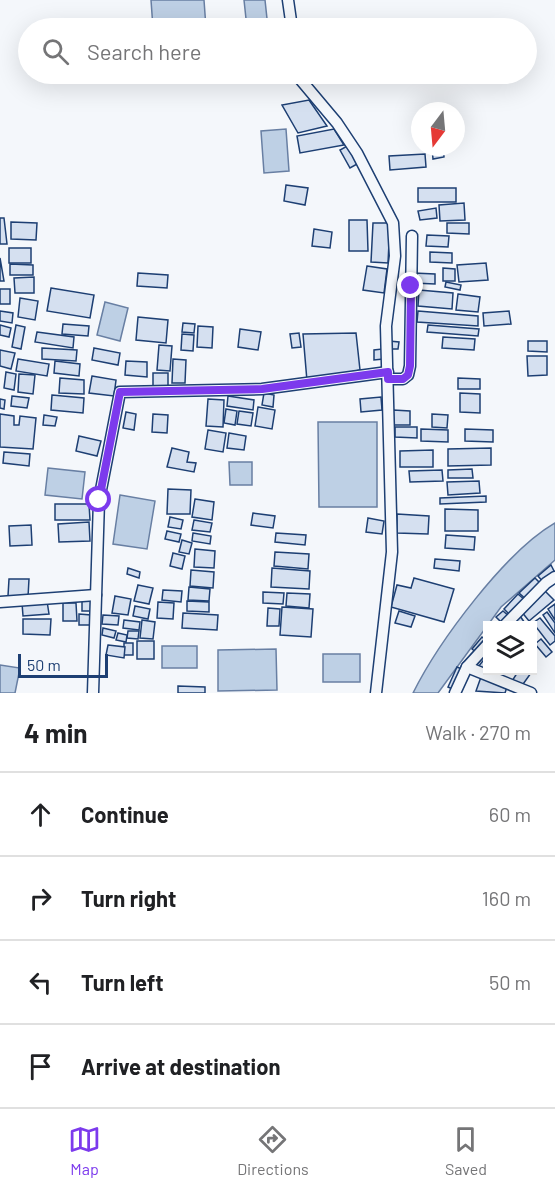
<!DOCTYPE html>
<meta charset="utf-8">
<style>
body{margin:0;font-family:Barlow,sans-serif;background:#f6f6f6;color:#202124}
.controls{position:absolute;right:18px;bottom:18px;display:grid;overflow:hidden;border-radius:0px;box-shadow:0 6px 24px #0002}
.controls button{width:54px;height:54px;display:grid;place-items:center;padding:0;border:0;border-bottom:2px solid #e0e0e0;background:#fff;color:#202124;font:30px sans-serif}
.compass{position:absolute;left:411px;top:102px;width:54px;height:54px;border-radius:50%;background:#fff;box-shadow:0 6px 24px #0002;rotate:196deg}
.scale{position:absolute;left:18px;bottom:15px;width:90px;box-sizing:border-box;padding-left:6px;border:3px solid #1d3f73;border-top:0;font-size:16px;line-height:21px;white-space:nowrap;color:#1d3f73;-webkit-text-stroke:4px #f4f7fb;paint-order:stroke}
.stop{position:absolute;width:18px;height:18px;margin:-14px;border:4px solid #7c3aed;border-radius:50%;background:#fff}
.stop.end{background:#7c3aed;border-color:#fff;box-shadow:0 2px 6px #0008}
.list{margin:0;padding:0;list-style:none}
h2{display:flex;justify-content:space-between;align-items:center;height:78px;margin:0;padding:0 24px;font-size:26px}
h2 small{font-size:20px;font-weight:400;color:#757577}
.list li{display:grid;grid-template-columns:39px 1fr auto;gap:18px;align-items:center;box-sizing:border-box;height:84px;padding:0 24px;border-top:2px solid #e0e0e0}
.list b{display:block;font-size:22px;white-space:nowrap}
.list em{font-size:20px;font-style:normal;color:#757577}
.icon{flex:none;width:33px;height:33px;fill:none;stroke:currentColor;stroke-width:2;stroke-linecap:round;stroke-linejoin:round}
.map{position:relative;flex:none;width:555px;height:693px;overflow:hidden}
.search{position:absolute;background:#fff;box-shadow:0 6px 24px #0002;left:18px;right:18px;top:18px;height:66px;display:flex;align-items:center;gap:15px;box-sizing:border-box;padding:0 21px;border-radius:33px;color:#757577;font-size:22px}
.sheet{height:414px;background:#fff}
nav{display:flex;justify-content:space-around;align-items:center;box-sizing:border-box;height:84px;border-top:2px solid #e0e0e0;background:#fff;font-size:16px;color:#757577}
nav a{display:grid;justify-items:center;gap:3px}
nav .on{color:#7c3aed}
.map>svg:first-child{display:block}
</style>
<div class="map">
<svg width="555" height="693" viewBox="0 0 555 693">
<rect width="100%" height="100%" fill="#f4f7fb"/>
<!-- water -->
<g fill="#bed0e5" stroke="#687fa3" stroke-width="1.5">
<path d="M151,0H204L206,28H153Z"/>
<path d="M244,0H265L268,28H247Z"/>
<path d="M286,129L289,171L264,173L261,131Z"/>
<path d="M105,302L128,308L120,341L97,335Z"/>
<path d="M318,422H377V507H319Z"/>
<path d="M229,462H252V485H230Z"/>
<path d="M48,468L85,472L82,499L45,495Z"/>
<path d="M120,495L155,501L147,549L113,544Z"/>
<path d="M555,523V560L501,607L438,693H413C439,641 505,552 555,523Z"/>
<rect x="162" y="646" width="35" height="22"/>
<path d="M276,649L277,690L218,691V650Z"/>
<rect x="323" y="654" width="37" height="28"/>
<path d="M0,665L20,668L15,693H0Z"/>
</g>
<!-- building -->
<g fill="#d5e0f0" stroke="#1d3f73" stroke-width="1.5">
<path d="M309,100L327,126L298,133L282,105Z"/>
<path d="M334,129L344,145L300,153L297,136Z"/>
<path d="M349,145L359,163L350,168L340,150Z"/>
<path d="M432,147H443L444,157L433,159Z"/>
<path d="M425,154L426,167L390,170L389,156Z"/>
<path d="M286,185L308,188L305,205L284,201Z"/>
<rect x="418" y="188" width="38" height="14"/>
<path d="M464,203L465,220L440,221L439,205Z"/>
<path d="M436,208L437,218L420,220L418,211Z"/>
<path d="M0,218H4L7,244H0Z"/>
<path d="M349,220H367L368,251H349Z"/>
<path d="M11,222L37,223L36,240L11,239Z"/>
<path d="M373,223H390L388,263L371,262Z"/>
<path d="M447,223H469V234L447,233Z"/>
<path d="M314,229L332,232L330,248L312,246Z"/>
<path d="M427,235L449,236L448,247L426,246Z"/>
<rect x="9" y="248" width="22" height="15"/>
<path d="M430,252L452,253V263L430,262Z"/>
<path d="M0,258L4,281H0Z"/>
<path d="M486,263L488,280L459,282L457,265Z"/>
<path d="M10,264L33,265V275H10Z"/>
<path d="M367,266L387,269L384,293L363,290Z"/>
<path d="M443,268L455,269V281H443Z"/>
<path d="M138,273L168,275L167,288L137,286Z"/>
<path d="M413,273L435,274V284L413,283Z"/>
<path d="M34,277V293H15L14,278Z"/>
<path d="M446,282L461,285L460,290L445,287Z"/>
<path d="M51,288L94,295L90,318L47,311Z"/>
<rect x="0" y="289" width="10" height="15"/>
<path d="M419,290L453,293L452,309L418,306Z"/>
<path d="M458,294L480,297L478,312L456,310Z"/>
<path d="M20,298L38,301L35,320L18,317Z"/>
<path d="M0,311L13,313L12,323L0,321Z"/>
<path d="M418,311L478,316V326L417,322Z"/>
<path d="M509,311L511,324L484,326L483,313Z"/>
<path d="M138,317L168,320L166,343L136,340Z"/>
<path d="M183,323L195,324L194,333L182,332Z"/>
<path d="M63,324L89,326L88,336L62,334Z"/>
<path d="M0,325L11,328L9,337L0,335Z"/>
<path d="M16,325L25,327L21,349L12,347Z"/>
<path d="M428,325L479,329L478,336L427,332Z"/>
<path d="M198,326L213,327L212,348L197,347Z"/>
<path d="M240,329L261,332L258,350L238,347Z"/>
<path d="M37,332L74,337L73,348L35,342Z"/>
<path d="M299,333L301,347L292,348L290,334Z"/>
<path d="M356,333L360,370L307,381L303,334Z"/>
<path d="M182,334L194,335L193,351L181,350Z"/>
<path d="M443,337L475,339L474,350L442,348Z"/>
<path d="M389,341L399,342L398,349H389Z"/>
<path d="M528,341H547V352L528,351Z"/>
<path d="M159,345L172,346L170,371L157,370Z"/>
<path d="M42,348L77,350L76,361L42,359Z"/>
<path d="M94,348L120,353L118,365L92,360Z"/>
<path d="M382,349L383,359L374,360V350Z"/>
<path d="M0,350L15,353L11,369L0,366Z"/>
<path d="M527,356H547V375L528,376Z"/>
<path d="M18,359L49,364L47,376L16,371Z"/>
<path d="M173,359L186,360L185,383H172Z"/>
<path d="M55,361L80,364L79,376L54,373Z"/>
<path d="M126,361L147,362V377L125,375Z"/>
<path d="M6,372L16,374L14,390L4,388Z"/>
<path d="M153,373H168V387L153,386Z"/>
<path d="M19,374L35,375L33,394L18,392Z"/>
<path d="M92,376L116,380L114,396L89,393Z"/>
<path d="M60,378L84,380V394L59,393Z"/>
<path d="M458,378L480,379V389H458Z"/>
<path d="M264,393L274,395L273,407L262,405Z"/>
<path d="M460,393L480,394V413L460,412Z"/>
<path d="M52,395L84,398L83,413L51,410Z"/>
<path d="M12,396L29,398L27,408L11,406Z"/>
<path d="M228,396L254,400L253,410L227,406Z"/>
<path d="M381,397L382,410L361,412L360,399Z"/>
<path d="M0,399L5,400L4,409L0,408Z"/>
<path d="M208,399L224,400L223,427L206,426Z"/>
<path d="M258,407L275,410L272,429L255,426Z"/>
<path d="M226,409L237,411L235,425L224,423Z"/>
<path d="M393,410L410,411V425H393Z"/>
<path d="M239,411L253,413L251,426L237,424Z"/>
<path d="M126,412L136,414L134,430L123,428Z"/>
<path d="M0,414L14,416V425H19L20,416L36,418L33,449L0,447Z"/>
<path d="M153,414L168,415L167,433L152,432Z"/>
<path d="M432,414L448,415L447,428L432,427Z"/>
<path d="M44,415L57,417L55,426L43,425Z"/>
<path d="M395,427H417V438L395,437Z"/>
<path d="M421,429L448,430V442L421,441Z"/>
<path d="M465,429L493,430V442L465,441Z"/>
<path d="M208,430L226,433L223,452L205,449Z"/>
<path d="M229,433L246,436L244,450L227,448Z"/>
<path d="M79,436L101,441L97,456L76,451Z"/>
<path d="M172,448L189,452L187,462L196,463L194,472L167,467Z"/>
<path d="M491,448V465L448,466V449Z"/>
<path d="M433,450V467H400V451Z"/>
<path d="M4,452L30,454L29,466L3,463Z"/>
<path d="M472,469L473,478H448V470Z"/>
<path d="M442,470L443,481L410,482L409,471Z"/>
<path d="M479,481L480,493L448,495L447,482Z"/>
<path d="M168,489L191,490L190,514H167Z"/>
<path d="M486,496V502L440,504V498Z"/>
<path d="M195,499L214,502L212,520L192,517Z"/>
<path d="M55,504H89L90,520H55Z"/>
<path d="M445,509L478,510V531H445Z"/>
<path d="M253,513L275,516L273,528L251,525Z"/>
<path d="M397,514L429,516L428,534L397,533Z"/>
<path d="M170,517L183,520L181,529L168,527Z"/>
<path d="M368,518L384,521L382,534L366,532Z"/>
<path d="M194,520L212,523L210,532L192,530Z"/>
<path d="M89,522L90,541L59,542L58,524Z"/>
<path d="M31,525L32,545L10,546L9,526Z"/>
<path d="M167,531L181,534L179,542L165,539Z"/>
<path d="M193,533L211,536L210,544L192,541Z"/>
<path d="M276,533L306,535L305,545L275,542Z"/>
<path d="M446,535L475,537L474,550L445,548Z"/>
<path d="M182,540L192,543L189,554L179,552Z"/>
<path d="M195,549L215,551L214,568L194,567Z"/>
<path d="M275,552L309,554L308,569L274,566Z"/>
<path d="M173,553L185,556L182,569L170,566Z"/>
<path d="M435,559L460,561L459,571L434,568Z"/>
<path d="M551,565L555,573L544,583L538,576Z"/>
<path d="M128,568L140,572L139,578L127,574Z"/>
<path d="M272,568L310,571L309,589L271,587Z"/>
<path d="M191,570L214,572L213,588L190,586Z"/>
<path d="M414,578L454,589L444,622L391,607L397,585L411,588Z"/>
<path d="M535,578L542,585L527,600L519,593Z"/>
<path d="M9,579H29L28,597L8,596Z"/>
<path d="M138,585L153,588L149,604L134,601Z"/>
<path d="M189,587L210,589L209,601L188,600Z"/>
<path d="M163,590L182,591L181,602L162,600Z"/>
<path d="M545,591L554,600L529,621L521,611Z"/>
<path d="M263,592L284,593L283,604L263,603Z"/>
<path d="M287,593L310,594L309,608L286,606Z"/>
<path d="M518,594L526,601L511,616L504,609Z"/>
<path d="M115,596L131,599L128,615L112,613Z"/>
<path d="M82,597H93L92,611H82Z"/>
<path d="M47,601L49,614L23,616L22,603Z"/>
<path d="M187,601L209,602V612L187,611Z"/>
<path d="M158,602L174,603L173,619L157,618Z"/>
<path d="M63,603H76L77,621H63Z"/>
<path d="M555,604V620L548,609Z"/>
<path d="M135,606L150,609L148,619L133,616Z"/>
<path d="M282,607L313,609L311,637L280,635Z"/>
<path d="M268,608L280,609L279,626H267Z"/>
<path d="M399,611L415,616L411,627L395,623Z"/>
<path d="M503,611L510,617L503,624L496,617Z"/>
<path d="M547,612L555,623V633L543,615Z"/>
<path d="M183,613L218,615L217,630L182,628Z"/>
<path d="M79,614L91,615V625H79Z"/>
<path d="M103,615L119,616L118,625L102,624Z"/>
<path d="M520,616L527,626H510Z"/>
<path d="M540,618L555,636V641L550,645L533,623Z"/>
<path d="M23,619H51L50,635L23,634Z"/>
<path d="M124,620L140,622L139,630L123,628Z"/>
<path d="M142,620L155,622L153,639L140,638Z"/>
<path d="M103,628L116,631L114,638L102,635Z"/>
<path d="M128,631H139L138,639L127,638Z"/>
<path d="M118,633L127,635L126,642L116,640Z"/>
<path d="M482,637L488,642L478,654L472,649Z"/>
<path d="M541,639L552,652L546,657L535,644Z"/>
<rect x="137" y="641" width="17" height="18"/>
<rect x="124" y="643" width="9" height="12"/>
<path d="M108,645L125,647L124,658L106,655Z"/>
<path d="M486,657L488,670H494L490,676L478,667Z"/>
<path d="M457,667L464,670L455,690L448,687Z"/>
<path d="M519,670L531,673L521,687L512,681Z"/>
<path d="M481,677L507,687L505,693L476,691Z"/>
<path d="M178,686L205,687V693H178Z"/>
</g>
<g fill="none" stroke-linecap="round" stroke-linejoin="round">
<!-- street casing -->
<g stroke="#1d3f73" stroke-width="13">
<g id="street">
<path d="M288,0L292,28"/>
<path d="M299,74L300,79L337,123L357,153L393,223L395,256L386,326L392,552L376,693"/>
<path d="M389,379H403L408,375L410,366L412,236"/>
<path d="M0,602L96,595"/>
<path d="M504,626L546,583L555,577"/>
<path d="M467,667L531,693"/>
<path d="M93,693L99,500L120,392L262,389L388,372"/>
<path d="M455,693L467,667L488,644"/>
</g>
</g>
<!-- street -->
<use href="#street" stroke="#f4f7fb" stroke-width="10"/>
</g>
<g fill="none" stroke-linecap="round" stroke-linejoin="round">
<!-- route -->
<path stroke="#7c3aed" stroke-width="8" d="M99,500L120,392L262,389L388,372V379H403L408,375L410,366L411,286"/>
</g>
</svg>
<div class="controls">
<button><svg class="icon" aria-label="layers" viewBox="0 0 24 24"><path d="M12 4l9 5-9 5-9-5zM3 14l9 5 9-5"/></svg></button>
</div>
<svg class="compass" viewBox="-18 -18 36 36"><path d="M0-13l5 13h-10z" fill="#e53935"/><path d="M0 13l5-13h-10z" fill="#757577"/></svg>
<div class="scale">50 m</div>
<div class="stop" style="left:99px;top:500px"></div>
<div class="stop end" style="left:411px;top:286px"></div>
<div class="search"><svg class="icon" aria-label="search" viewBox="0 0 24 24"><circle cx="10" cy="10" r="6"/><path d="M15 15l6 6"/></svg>Search here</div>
</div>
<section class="sheet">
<h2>4 min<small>Walk · 270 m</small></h2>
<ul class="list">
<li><svg class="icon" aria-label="ahead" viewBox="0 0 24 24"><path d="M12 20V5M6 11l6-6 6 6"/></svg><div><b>Continue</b></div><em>60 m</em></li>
<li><svg class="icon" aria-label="right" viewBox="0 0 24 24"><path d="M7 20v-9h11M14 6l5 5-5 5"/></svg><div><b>Turn right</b></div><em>160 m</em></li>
<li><svg class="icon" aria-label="left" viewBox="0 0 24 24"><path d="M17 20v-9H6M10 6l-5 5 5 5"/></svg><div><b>Turn left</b></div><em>50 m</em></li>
<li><svg class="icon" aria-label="arrive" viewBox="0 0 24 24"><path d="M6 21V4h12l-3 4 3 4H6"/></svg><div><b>Arrive at destination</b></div></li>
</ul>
</section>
<nav>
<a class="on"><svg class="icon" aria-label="map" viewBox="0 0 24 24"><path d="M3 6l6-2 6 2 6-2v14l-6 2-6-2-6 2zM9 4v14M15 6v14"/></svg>Map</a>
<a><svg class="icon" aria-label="directions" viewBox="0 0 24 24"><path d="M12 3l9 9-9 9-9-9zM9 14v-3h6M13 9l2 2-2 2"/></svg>Directions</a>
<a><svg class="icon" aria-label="saved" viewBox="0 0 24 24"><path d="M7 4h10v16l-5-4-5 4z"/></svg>Saved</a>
</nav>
